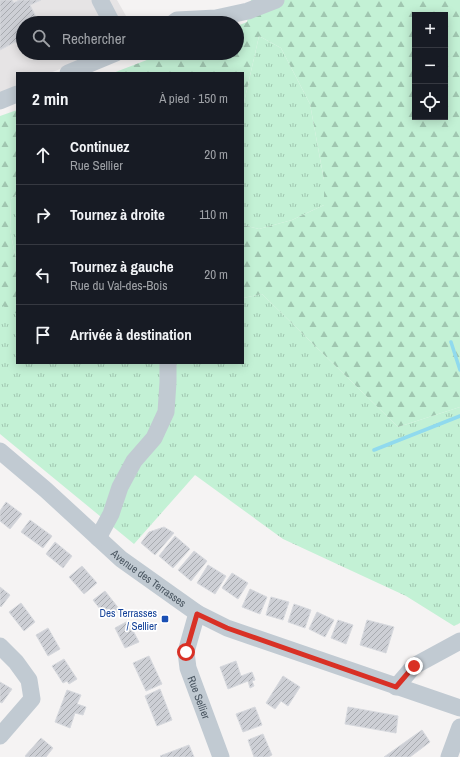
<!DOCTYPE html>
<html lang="fr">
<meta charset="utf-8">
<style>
body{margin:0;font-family:"Archivo Narrow",sans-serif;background:#20242c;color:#f1f3f6}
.controls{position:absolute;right:12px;top:12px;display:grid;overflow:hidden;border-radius:0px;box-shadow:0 2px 10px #0003}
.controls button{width:36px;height:36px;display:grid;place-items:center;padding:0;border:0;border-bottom:1px solid #363941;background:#171b24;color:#f1f3f6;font:20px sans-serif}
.stop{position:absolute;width:12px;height:12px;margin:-9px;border:3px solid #d93025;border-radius:50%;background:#fff}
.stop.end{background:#d93025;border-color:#fff;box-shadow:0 1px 4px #0008}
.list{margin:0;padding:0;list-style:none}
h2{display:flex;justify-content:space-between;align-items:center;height:52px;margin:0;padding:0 16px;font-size:17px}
h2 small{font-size:13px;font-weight:400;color:#9ea1a6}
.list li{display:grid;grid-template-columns:26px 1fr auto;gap:12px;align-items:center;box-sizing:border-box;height:60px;padding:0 16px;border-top:1px solid #363941}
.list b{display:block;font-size:15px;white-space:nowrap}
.list p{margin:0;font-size:13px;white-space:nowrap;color:#9ea1a6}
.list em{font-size:13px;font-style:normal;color:#9ea1a6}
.icon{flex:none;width:22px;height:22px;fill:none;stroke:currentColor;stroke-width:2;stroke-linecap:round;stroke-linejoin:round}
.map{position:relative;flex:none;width:460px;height:757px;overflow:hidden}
.search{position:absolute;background:#171b24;box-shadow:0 2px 10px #0003;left:16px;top:16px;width:228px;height:44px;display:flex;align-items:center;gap:10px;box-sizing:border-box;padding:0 14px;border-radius:22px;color:#9ea1a6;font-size:15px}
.panel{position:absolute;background:#171b24;box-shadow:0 2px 10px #0003;left:16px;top:72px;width:228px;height:292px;border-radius:0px}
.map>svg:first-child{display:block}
</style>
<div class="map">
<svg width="460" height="757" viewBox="0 0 460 757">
<defs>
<pattern id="grass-tufts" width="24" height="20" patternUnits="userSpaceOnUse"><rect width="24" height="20" fill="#c3f1d5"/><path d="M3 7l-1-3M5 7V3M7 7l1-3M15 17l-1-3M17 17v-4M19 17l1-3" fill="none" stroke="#a0c6b0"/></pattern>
<pattern id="forest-firs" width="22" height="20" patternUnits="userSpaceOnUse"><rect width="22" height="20" fill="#c3f1d5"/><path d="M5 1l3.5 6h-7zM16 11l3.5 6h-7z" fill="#a0c6b0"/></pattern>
<pattern id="building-hatch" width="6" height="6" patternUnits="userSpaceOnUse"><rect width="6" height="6" fill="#cdcfd5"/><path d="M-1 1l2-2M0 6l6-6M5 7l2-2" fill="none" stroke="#a8abb0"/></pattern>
</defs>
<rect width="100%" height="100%" fill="#f5f3f3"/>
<!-- education -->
<path fill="#e6e4e5" d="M0,0H117L130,23H23V53H101L50,73H17V86L0,93Z"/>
<!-- grass -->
<g fill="url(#grass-tufts)">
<path d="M259,36L281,48L310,104L324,180V205L292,220L259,229L243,225V107Z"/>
<path d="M17,194V262L16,261L10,229L11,199Z"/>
<path d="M262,294L398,427L460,407V623L454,626L406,596L283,539L195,475L134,544L0,434V303L17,313V363H243V298Z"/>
</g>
<!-- forest -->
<g fill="url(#forest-firs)" fill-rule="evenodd">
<path d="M251,0H460V407L398,427L262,294L243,298V225L259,229L292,220L324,205V180L310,104L281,48L259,36L243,107V73H113L165,53H237V26L247,22ZM415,15H445V117H415Z"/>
<path d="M17,110V194L11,199L10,229L16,261L17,262V314L0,304V116Z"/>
</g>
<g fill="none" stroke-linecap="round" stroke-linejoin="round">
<!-- stream -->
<g stroke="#90daee" stroke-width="3.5">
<path d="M451,342L460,370"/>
<path d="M374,450L460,416"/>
</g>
</g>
<!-- building -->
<g fill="url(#building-hatch)" stroke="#d7d9de">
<path d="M0,0H12L14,3L19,0H41L30,5L39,23H23V38L0,50Z"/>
<path d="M6,502L22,514L10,529L0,521V511Z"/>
<path d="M30,520L52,536L43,548L21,532Z"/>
<path d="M164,527L174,533L155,555L141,543L149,532Z"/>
<path d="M175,536L190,549L173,568L159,556Z"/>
<path d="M55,542L72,556L63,568L46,554Z"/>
<path d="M194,551L207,561L191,581L178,570Z"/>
<path d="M208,565L226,576L215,594L197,583Z"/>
<path d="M82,566L97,583L84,594L69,577Z"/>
<path d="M232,573L248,583L238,599L222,588Z"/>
<path d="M0,587L10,595L1,607L0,606Z"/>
<path d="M250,589L267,597L260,614L242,607Z"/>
<path d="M105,591L120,610L108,619L93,600Z"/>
<path d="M271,597L289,602L283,620L266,615Z"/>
<path d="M21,603L35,622L24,631L9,612Z"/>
<path d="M294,604L311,610L305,628L288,622Z"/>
<path d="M317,612L334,620L325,637L309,629Z"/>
<path d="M338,620L353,625L346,644L331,638Z"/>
<path d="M367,620L394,627L386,653L360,645Z"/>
<path d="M128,621L139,642L125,648L115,628Z"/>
<path d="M48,628L60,649L48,656L36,635Z"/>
<path d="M149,656L162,684L146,691L133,663Z"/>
<path d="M64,659L77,679L69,684L67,681L63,683L52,666Z"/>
<path d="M236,661L241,676L252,672L255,680L252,681L254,686L250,688L248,681L228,689L220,667Z"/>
<path d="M283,676L300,687L288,706L281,701L275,709L266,703Z"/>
<path d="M0,682L12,689L2,703L0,702Z"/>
<path d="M160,689L172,720L157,726L145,696Z"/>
<path d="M67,690L81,695L77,704L86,707L83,715L75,713L70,728L55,722Z"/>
<path d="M255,707L262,725L243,732L236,714Z"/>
<path d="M348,707L398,716L396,733L345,724Z"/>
<path d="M422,730L430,742L410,757H384Z"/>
<path d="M263,734L272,755L268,757H254L248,740Z"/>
<path d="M41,738L53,748L46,757H26L25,756Z"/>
<path d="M189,745L194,757H161L160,756Z"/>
</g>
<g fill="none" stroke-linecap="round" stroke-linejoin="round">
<!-- minor -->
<g stroke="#c1cad2" stroke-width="17">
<path d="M100,0L112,23"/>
<path d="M173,23L177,20L216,18L248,11L276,0"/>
<path d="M68,73L116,53"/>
<path d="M0,101L17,94"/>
<path id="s1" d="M0,451L46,490L121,559L197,613L227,628L460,708"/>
<path d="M98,538L111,514L120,487L134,461L154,438L166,412L168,382V363"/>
<path id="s2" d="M197,613L186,652L188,668L221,757"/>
<path d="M0,646L16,662L29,680L32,699L0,736"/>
<path d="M396,687L414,666L460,641"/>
<path d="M449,757L460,727"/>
</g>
</g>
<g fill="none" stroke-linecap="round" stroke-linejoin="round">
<!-- route -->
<path stroke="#d93025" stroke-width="5" d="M186,652L197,614L227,628L396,687L414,666"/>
</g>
<!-- markers -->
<rect fill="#1a4fb4" stroke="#fff" stroke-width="1.5" x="161" y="615" width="8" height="8" rx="2"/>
<g text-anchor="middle" stroke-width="3.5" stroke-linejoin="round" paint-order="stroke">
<!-- street labels -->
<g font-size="11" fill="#4a5661" stroke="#fff">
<text dy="4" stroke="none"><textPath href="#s1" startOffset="196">Avenue des Terrasses</textPath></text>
<text dy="4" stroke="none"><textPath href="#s2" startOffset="88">Rue Sellier</textPath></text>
</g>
<!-- transit labels -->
<g font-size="11" fill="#164399" stroke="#fff" text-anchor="end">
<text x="157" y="617">Des Terrasses<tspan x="157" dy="13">/ Sellier</tspan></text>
</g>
</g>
</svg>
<div class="controls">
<button>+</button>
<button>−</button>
<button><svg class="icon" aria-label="locate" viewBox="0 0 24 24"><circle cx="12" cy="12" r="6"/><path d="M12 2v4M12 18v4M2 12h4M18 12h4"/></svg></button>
</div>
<div class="stop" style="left:186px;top:652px"></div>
<div class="stop end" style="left:414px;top:666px"></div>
<div class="search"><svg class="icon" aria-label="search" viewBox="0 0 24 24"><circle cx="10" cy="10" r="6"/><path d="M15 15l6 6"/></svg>Rechercher</div>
<section class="panel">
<h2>2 min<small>À pied · 150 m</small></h2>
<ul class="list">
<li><svg class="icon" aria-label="ahead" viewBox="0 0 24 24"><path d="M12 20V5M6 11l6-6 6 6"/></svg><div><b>Continuez</b><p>Rue Sellier</p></div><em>20 m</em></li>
<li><svg class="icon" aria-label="right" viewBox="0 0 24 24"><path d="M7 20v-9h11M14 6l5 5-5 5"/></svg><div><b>Tournez à droite</b></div><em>110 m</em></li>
<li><svg class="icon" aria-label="left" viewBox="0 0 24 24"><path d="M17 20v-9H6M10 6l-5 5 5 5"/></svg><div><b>Tournez à gauche</b><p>Rue du Val-des-Bois</p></div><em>20 m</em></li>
<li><svg class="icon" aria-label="arrive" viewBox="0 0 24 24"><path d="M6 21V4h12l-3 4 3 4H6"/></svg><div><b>Arrivée à destination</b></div></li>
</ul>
</section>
</div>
